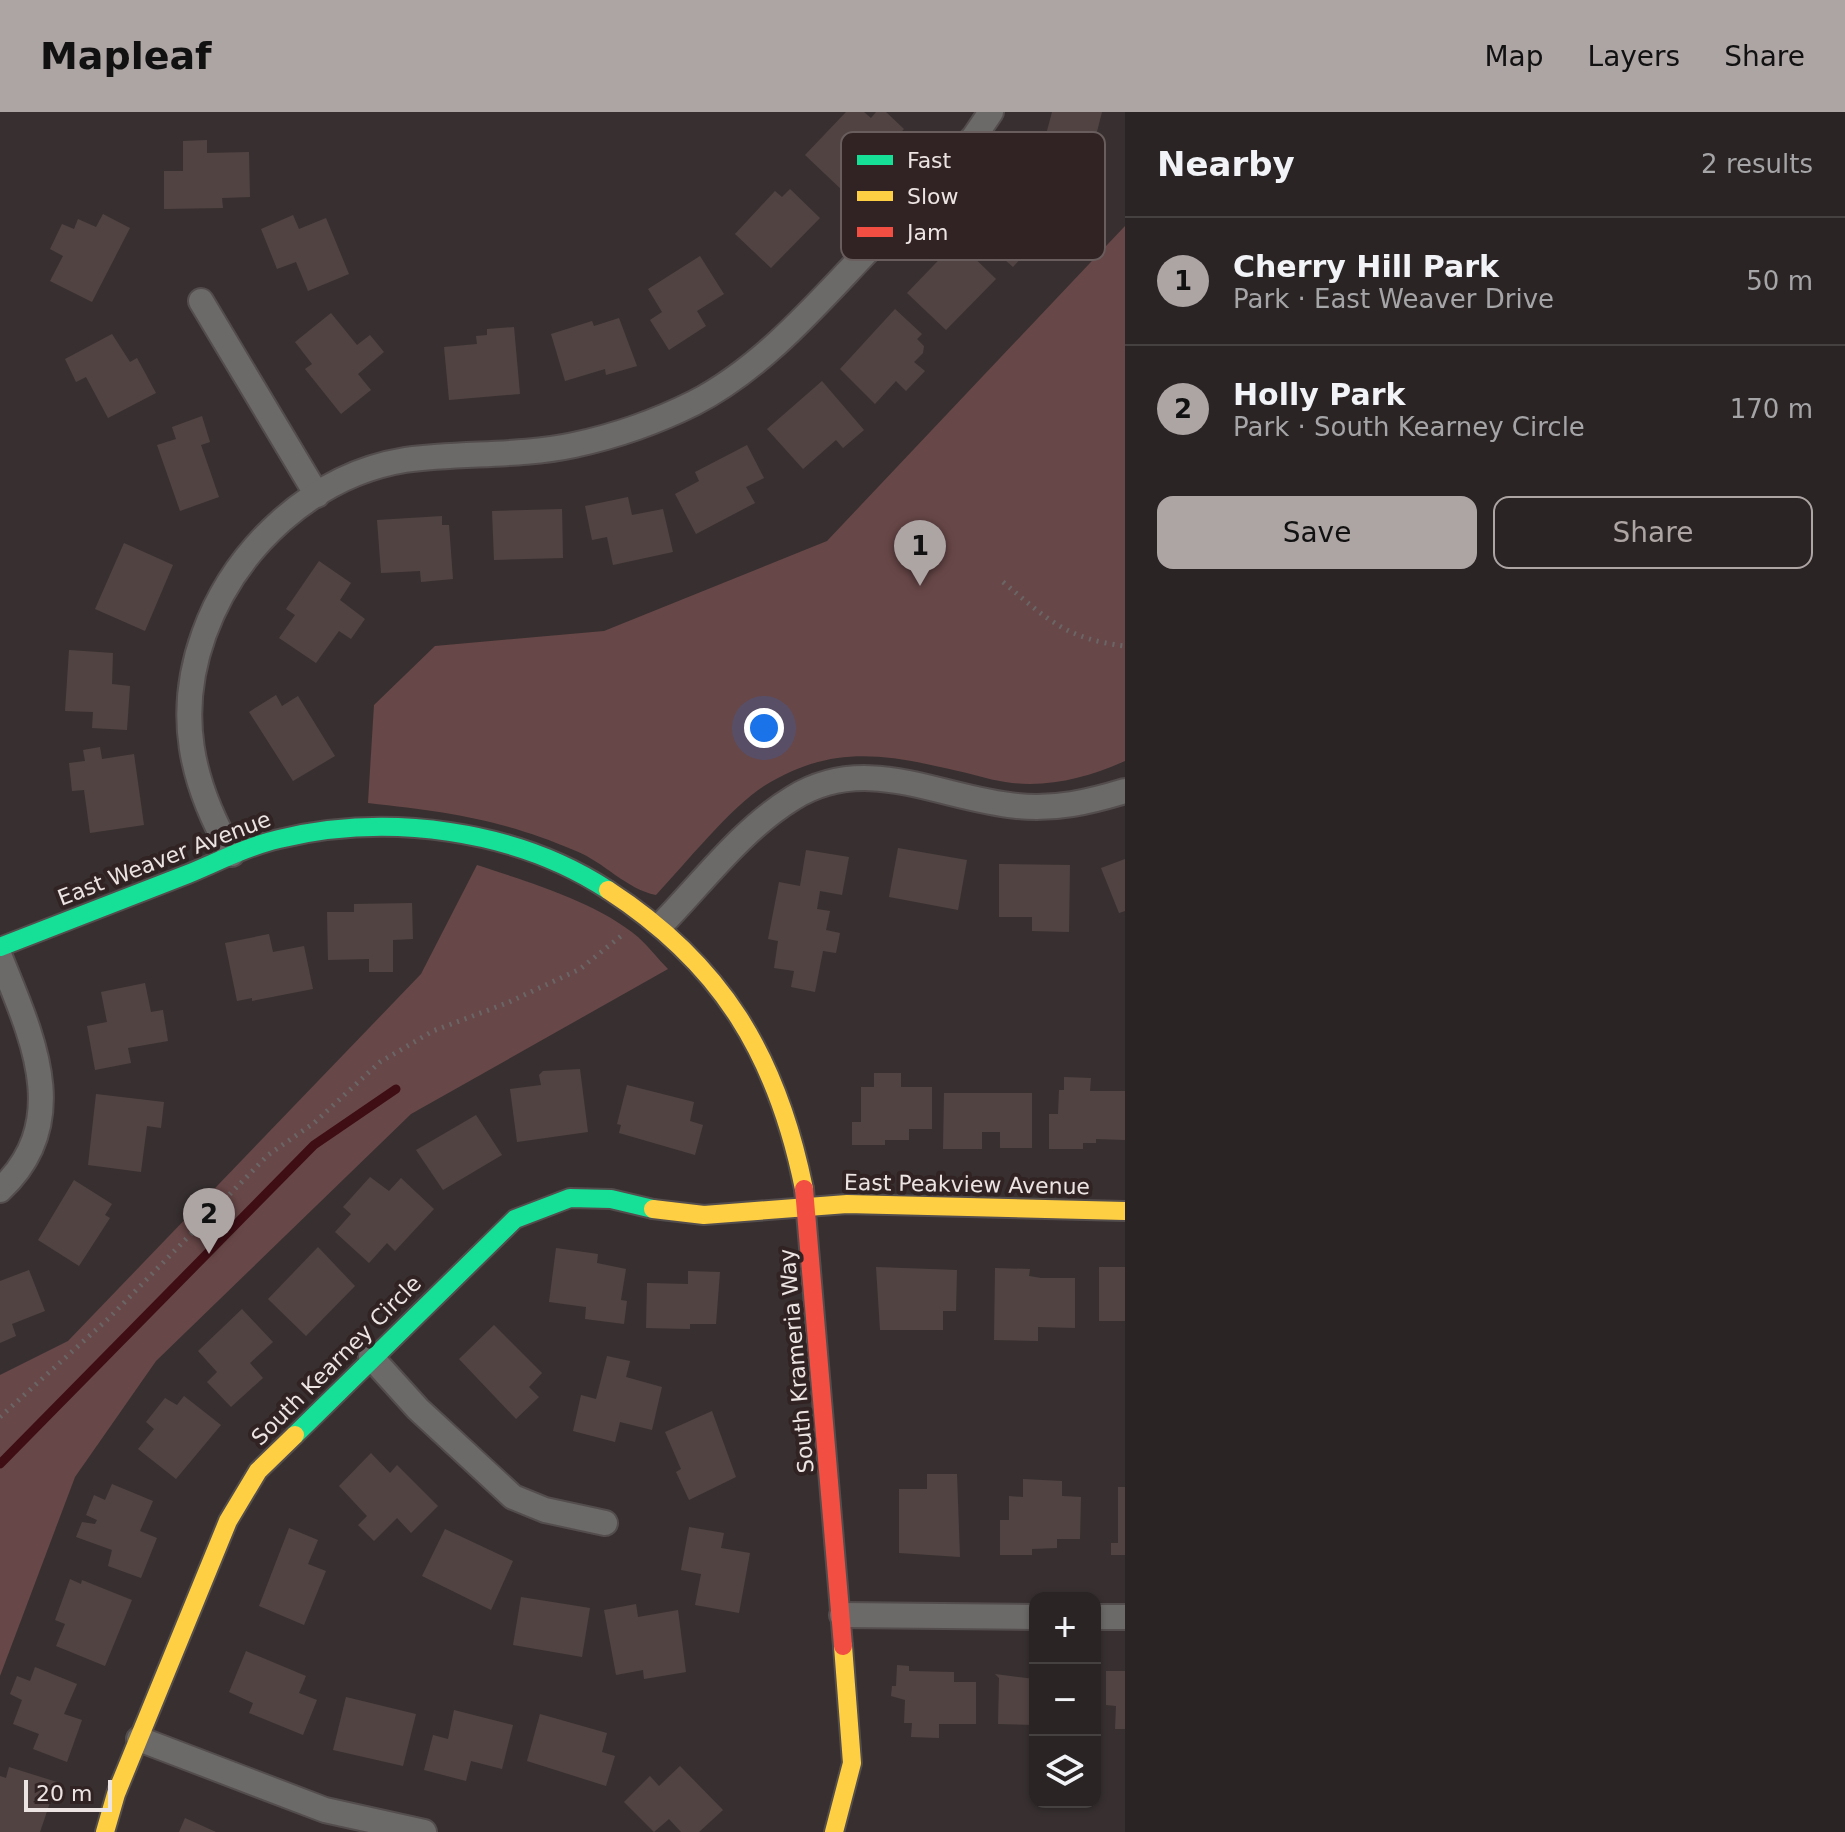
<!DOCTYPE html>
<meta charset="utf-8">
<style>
body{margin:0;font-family:"DejaVu Sans",sans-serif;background:#363031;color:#f1f3f6}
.controls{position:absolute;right:24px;bottom:24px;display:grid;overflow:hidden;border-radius:16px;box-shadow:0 2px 6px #0004}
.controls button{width:72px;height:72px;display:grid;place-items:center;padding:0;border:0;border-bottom:2px solid #464141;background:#2a2424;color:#f1f3f6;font:40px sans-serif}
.scale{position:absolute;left:24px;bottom:20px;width:88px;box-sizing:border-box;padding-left:8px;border:4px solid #ece3e3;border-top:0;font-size:22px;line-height:28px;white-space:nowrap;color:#ece3e3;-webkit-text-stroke:6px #312323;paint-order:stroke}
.you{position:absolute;left:764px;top:616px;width:28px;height:28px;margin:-20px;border:6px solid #fff;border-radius:50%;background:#1a73e8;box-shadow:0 0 0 12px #1a73e833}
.badge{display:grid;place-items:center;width:52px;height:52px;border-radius:50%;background:#ada4a4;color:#111;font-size:26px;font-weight:700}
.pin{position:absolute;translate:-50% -66px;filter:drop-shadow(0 2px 4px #0008)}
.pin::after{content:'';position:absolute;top:42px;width:28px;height:24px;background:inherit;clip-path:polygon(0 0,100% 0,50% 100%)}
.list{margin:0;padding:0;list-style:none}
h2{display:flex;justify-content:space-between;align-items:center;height:104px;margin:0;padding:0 32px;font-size:34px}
h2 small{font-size:26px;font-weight:400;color:#a5a4a6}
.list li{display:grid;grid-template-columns:52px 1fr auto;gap:24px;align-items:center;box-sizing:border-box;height:128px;padding:0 32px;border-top:2px solid #464141}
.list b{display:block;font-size:30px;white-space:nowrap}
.list p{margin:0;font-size:26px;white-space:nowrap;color:#a5a4a6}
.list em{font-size:26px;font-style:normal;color:#a5a4a6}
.actions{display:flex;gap:16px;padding:24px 32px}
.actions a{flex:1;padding:18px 0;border:2px solid #ada4a4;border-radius:16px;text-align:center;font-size:28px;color:#ada4a4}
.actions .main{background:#ada4a4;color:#111}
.icon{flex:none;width:44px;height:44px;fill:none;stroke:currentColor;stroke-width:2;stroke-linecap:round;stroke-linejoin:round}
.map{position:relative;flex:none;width:1125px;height:1720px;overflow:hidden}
header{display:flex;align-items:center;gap:48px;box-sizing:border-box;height:112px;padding:0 40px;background:#ada4a4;color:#111}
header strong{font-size:38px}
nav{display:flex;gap:44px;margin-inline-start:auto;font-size:28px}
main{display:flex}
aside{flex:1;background:#2a2424}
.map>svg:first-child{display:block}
</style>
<header>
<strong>Mapleaf</strong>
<nav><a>Map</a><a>Layers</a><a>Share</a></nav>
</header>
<main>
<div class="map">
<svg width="1125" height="1720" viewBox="0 0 1125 1720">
<rect width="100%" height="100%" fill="#383030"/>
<!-- green -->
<g fill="#684748">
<path d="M1125,114V649C1089,665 1052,675 1012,671C994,669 976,663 958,659C885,642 832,632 764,674C732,694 684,753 656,783C626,777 604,750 576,739C501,707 448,700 368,691L374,593L435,534L604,519L827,429Z"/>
<path d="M477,753C528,770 597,790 638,825C649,835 658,847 668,857L411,1002L156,1249L75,1365L0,1564V1263L68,1229L421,862Z"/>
</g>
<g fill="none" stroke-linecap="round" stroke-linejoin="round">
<!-- stream -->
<path stroke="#3f0e15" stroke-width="9" d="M0,1352L314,1033L396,977"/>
</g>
<!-- building -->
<g fill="#524343">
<path d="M846,0H864L871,6L876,0H886L904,17L844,80L805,43Z"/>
<path d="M1052,0H1102L1090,47L1043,34Z"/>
<path d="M207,28V41L249,40L250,85L222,86L223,96L164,97V59H183V29Z"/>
<path d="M1029,55L1055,79L1041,94L1068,118L1054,134L1042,123L1013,155L979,125L997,106L989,99Z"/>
<path d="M790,77L820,106L771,156L735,122L775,79L782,85Z"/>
<path d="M103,102L130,116L92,190L50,169L63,144L50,137L62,112L74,117L78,107L96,115Z"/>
<path d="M293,103L299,117L326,106L349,162L308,179L296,150L277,157L261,117Z"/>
<path d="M957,129L996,167L946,218L907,181Z"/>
<path d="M700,144L724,182L697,199L706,214L669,238L650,208L662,200L648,177Z"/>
<path d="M895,197L922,222L917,227L924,234L923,241L914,250L925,259L906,279L896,269L875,292L840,257Z"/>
<path d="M331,201L357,233L370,223L384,240L358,262L371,278L341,302L305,257L312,252L295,230Z"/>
<path d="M619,206L637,254L606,263L605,257L565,269L551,222L592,209L594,214Z"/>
<path d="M514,215L520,282L449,288L444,235L477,232L476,224L487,223V217Z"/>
<path d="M112,222L130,250L137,246L156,281L108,306L86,265L76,270L65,247Z"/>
<path d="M822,269L864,318L843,336L836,328L803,357L767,317Z"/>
<path d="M202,304L210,330L201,333L219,385L180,399L157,333L176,327L172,315Z"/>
<path d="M747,333L764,366L746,375L755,391L696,422L675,382L699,369L695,360Z"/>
<path d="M628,385L632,403L663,397L673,440L613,453L607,425L592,428L585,394Z"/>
<path d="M562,397L563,446L494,448L492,399Z"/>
<path d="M442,404V413H449L453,467L421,470L420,459L381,461L377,408Z"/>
<path d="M124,431L173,453L145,519L95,497Z"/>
<path d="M319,449L351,471L340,488L365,507L351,527L339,519L316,551L279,526L295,503L286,497Z"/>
<path d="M69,538L113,541L112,572L130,574L127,618L92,616L93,600L65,599Z"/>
<path d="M276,583L282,594L298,584L335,644L293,669L249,600Z"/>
<path d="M100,635L102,647L134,642L144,713L90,721L84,678L72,679L69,651L85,649L83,638Z"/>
<path d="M898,736L967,748L958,798L889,785Z"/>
<path d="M806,738L849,745L842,783L820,779L817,797L830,799L826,818L840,821L836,841L823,839L815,880L791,875L794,859L774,856L778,829L768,827L779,770L800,774Z"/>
<path d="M1125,747V799L1119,801L1101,756Z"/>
<path d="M999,752L1070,753L1069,820L1032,819V805H999Z"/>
<path d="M412,791L413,827L393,828V860H369V847L328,848L327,800H354V792Z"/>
<path d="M269,822L273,840L304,834L313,877L252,889V886L237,889L225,831Z"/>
<path d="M145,871L151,900L163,898L168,929L128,936L131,951L95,958L87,914L107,910L101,880Z"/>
<path d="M580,957L588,1020L517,1030L510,977L541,973L539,963L543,959Z"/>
<path d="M874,961H901V975H932V1017H909V1028H885V1033H852V1010H861V975H874Z"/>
<path d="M1064,965L1091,966L1090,979H1125V1028L1096,1027V1031H1083V1037H1049V1002H1058L1059,978H1064Z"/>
<path d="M627,973L694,990L690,1009L703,1013L695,1043L619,1021L621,1013L617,1012Z"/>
<path d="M944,981H1032V1036H1000V1020H982V1037H943Z"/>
<path d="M96,982L164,990L161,1016L147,1014L141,1060L88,1053Z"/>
<path d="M476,1003L502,1043L443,1078L416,1038Z"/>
<path d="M370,1065L389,1079L401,1066L434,1097L395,1139L387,1131L369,1151L335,1120L351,1102L343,1095Z"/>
<path d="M74,1068L112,1092L105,1103L110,1106L79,1154L38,1128Z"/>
<path d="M318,1135L355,1174L306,1224L268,1187Z"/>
<path d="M556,1136L598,1142L597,1151L626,1157L621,1188L627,1189L624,1212L585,1207L586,1195L549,1190Z"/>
<path d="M876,1155L957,1158L956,1199H943V1218H880Z"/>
<rect x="1099" y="1155" width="26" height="54"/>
<path d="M995,1156L1030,1157L1029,1164L1041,1166H1075V1216L1038,1215V1229L994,1228Z"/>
<path d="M29,1158L45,1199L12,1212L16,1224L0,1231V1169Z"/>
<path d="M688,1159L720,1160L716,1212H690V1217L646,1216L647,1171L688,1172Z"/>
<path d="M242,1197L273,1230L250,1251L263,1266L231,1295L207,1270L217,1260L198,1239Z"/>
<path d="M494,1213L542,1261L529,1275L539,1285L516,1307L459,1247Z"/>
<path d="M607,1244L630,1249L626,1265L662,1275L652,1318L620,1310L615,1330L573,1319L581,1283L596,1287Z"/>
<path d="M184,1284L221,1313L176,1367L138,1337L154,1317L146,1310L165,1286L177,1293Z"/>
<path d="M712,1299L736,1365L689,1388L676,1360L681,1357L665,1320Z"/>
<path d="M371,1341L390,1361L397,1353L438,1394L411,1421L397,1406L374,1429L358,1413L367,1404L339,1374Z"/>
<path d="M927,1362H957L960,1445L899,1441V1377H927Z"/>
<path d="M1023,1367L1062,1369V1384L1081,1385L1080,1427H1057V1436L1032,1437V1443H1000V1408H1009V1384L1023,1385Z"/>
<path d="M112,1372L153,1389L140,1419L157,1426L141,1466L108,1454L112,1438L76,1425L82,1410L95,1412L97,1408L86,1403L94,1383L105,1388Z"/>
<path d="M1118,1375H1125V1443H1111V1431H1118Z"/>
<path d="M689,1415L724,1421L721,1436L750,1441L739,1501L695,1493L701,1462L681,1458Z"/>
<path d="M289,1416L318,1428L308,1452L326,1459L304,1513L259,1494Z"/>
<path d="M445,1417L513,1449L491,1498L422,1464Z"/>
<path d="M70,1467L81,1472L82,1468L132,1488L105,1554L56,1534L65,1512L55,1508Z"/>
<path d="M521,1485L590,1496L582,1545L513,1533Z"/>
<path d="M636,1492L638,1505L678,1498L686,1560L644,1567L643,1558L616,1563L604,1498Z"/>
<path d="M246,1539L306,1564L299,1581L317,1588L303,1623L249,1601L253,1591L229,1580Z"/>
<path d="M897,1553L909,1554V1559L954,1560V1570H976V1612H939V1626L911,1625L912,1611H904L905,1588L891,1584L892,1574H896Z"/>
<path d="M35,1555L77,1572L64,1602L82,1608L67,1650L33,1637L39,1622L13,1612L22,1588L10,1582L17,1564L30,1569Z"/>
<path d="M1106,1559H1125V1617H1115L1116,1594L1106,1593Z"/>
<path d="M995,1562L1035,1567V1613L998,1612L999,1566Z"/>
<path d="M346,1585L416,1602L403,1654L333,1638Z"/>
<path d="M454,1598L513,1613L502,1657L471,1649L466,1669L424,1658L433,1623L448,1627Z"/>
<path d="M540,1602L607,1621L602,1640L615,1644L606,1674L527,1649Z"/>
<path d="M680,1654L723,1698L699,1720H681L669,1707L654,1720L624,1690L650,1664L659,1674Z"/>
<path d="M9,1655L57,1670L40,1720H0V1664L6,1666Z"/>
<path d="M185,1706L216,1720H179Z"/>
</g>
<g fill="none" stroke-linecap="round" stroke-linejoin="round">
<!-- street casing -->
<g stroke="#544d4d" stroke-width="28">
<g id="street">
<path d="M201,189L317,383"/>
<path d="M232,742C191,671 175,602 204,522C235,436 313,363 405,348C461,340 519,345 574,333C616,324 656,310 694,291C758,258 809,201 858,149C897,108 936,67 974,25L991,0"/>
<path d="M661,813C702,771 742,717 793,686C867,640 940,687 1017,694C1055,698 1089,690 1125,679"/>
<path d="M0,845C31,923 74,1009 0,1078"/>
<path d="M371,1245L418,1297L513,1385L545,1398L605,1411"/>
<path d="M842,1503L1035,1505"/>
<path d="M1095,1505H1125"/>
<path d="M139,1627L325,1698L424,1720"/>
</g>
</g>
<!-- fast casing -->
<g stroke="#544d4d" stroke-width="22">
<g id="fast">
<path d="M0,835C63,811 125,786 188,762C217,750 248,734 279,727C387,701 515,717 608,778"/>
<path d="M295,1323L515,1107L570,1086L611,1087L653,1097"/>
</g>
</g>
<!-- slow casing -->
<g stroke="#544d4d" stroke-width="22">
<g id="slow">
<path d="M608,778C722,852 777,944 804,1077"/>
<path d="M653,1097L704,1103L847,1092L1125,1099"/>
<path d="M105,1720L116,1682L228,1409L258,1359L295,1323"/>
<path d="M834,1720L852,1651L843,1534"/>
</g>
</g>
<!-- jam casing -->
<g stroke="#544d4d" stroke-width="22">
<path id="jam" d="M804,1077L843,1534"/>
</g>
<!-- path -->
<g stroke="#6b6666" stroke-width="5" stroke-dasharray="2 6" stroke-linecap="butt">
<path d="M1003,470C1047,507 1066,527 1125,534"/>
<path d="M0,1305L109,1206L268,1043L314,1011L380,950L433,919L507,891L580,857L621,824"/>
</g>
<!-- street -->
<use href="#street" stroke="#6c6969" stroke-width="24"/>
<!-- fast -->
<use href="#fast" stroke="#16e098" stroke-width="18"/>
<!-- slow -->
<use href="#slow" stroke="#ffcf43" stroke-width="18"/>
<!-- jam -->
<use href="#jam" stroke="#f24e42" stroke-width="18"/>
</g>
<g text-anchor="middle" stroke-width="8" stroke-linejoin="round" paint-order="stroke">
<!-- street labels -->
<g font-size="22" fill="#ece3e3" stroke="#312323">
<text transform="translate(164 746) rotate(-21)" y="8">East Weaver Avenue</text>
<text transform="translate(967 1072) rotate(1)" y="8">East Peakview Avenue</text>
<text transform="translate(336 1248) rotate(-45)" y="8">South Kearney Circle</text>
<text transform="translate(796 1249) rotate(-95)" y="8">South Krameria Way</text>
</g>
</g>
<!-- legend -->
<rect x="841" y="20" width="264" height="128" rx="12" fill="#312323" stroke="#695d5d" stroke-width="2"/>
<rect x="857" y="43" width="36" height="10" fill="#16e098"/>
<rect x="857" y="79" width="36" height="10" fill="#ffcf43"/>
<rect x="857" y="115" width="36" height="10" fill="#f24e42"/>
<g font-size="22" fill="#ece3e3">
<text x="907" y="56">Fast</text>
<text x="907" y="92">Slow</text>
<text x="907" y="128">Jam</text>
</g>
</svg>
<div class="controls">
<button>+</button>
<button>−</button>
<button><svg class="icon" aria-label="layers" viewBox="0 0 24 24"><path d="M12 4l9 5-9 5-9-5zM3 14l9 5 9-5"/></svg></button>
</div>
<div class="scale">20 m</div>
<div class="you"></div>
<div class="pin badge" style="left:920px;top:474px">1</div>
<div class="pin badge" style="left:209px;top:1142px">2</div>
</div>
<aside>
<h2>Nearby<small>2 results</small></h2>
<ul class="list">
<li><span class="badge">1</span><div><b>Cherry Hill Park</b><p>Park · East Weaver Drive</p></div><em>50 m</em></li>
<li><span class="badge">2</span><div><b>Holly Park</b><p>Park · South Kearney Circle</p></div><em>170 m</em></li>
</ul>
<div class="actions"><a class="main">Save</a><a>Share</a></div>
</aside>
</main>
